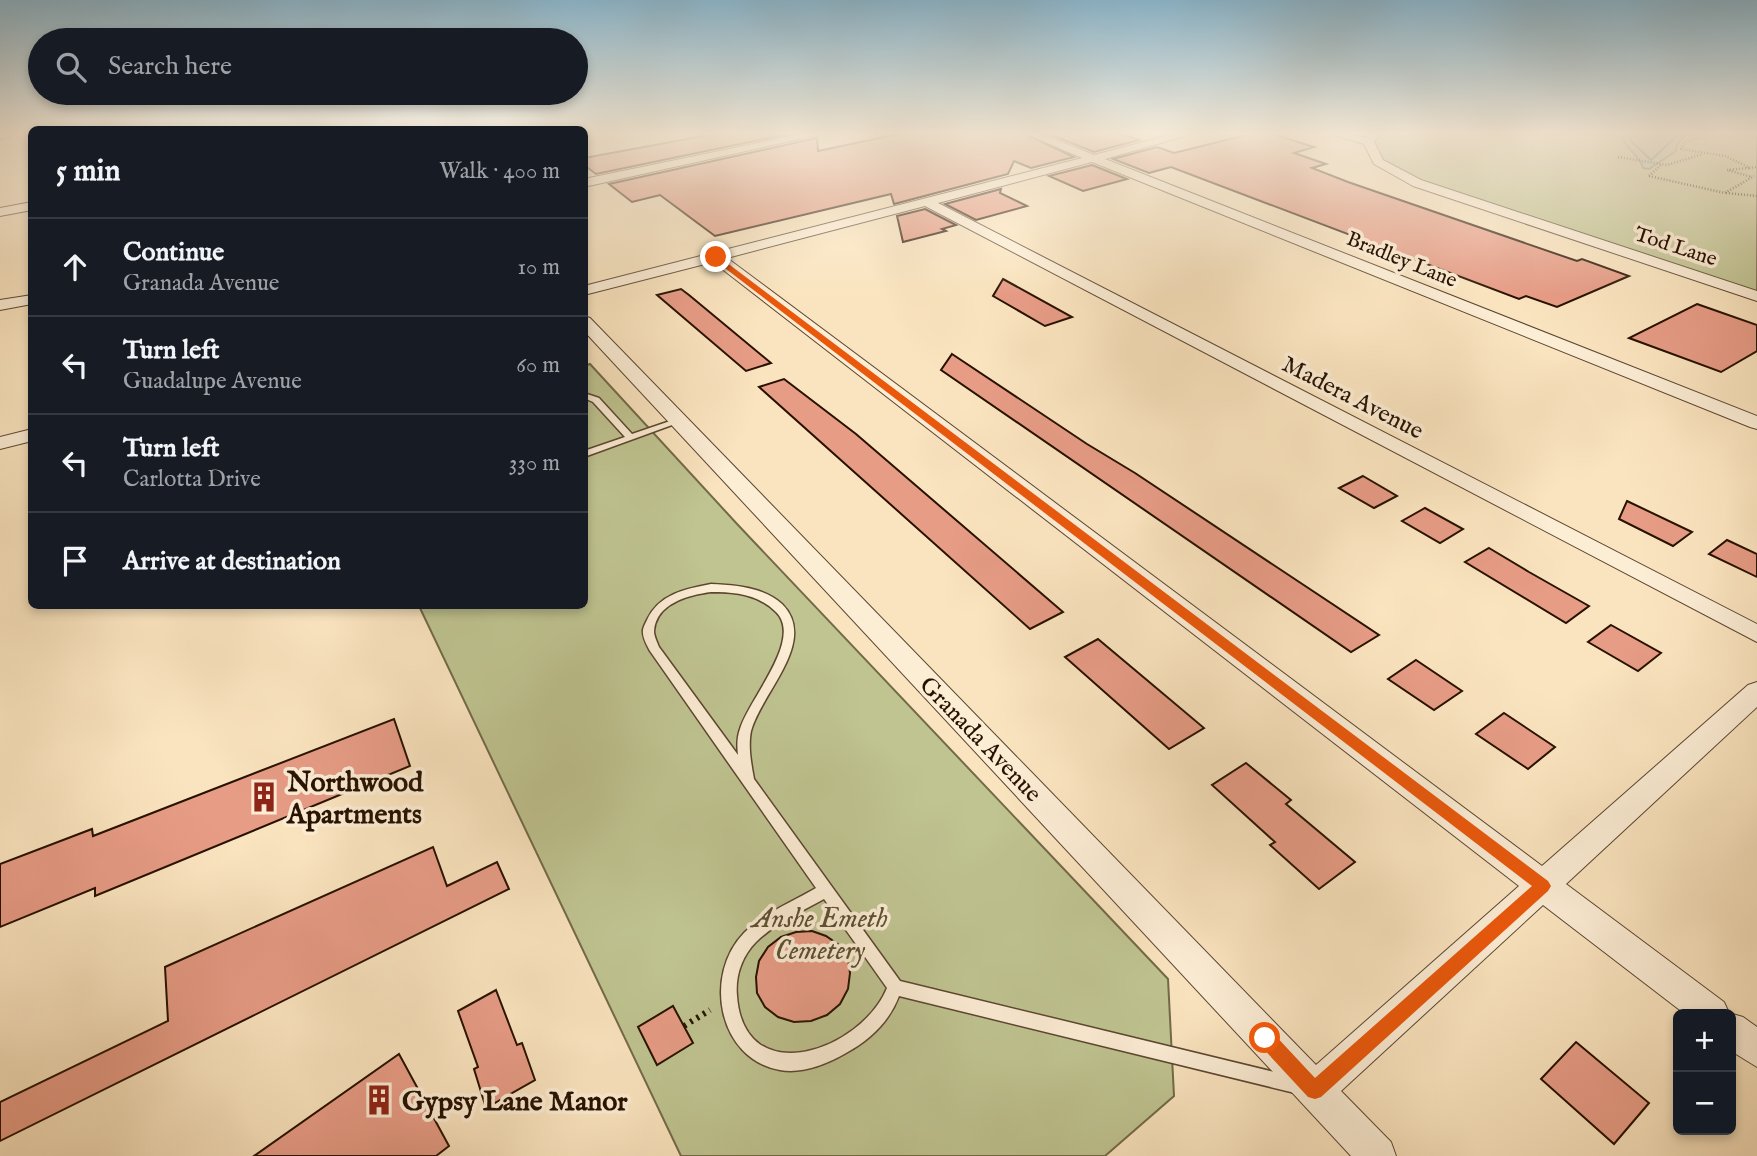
<!DOCTYPE html>
<meta charset="utf-8">
<style>
body{margin:0;font-family:"IM FELL English",serif;background:#20242c;color:#f1f3f6}
.controls{position:absolute;right:21px;bottom:21px;display:grid;overflow:hidden;border-radius:10px;box-shadow:0 4px 10px #0003}
.controls button{width:63px;height:63px;display:grid;place-items:center;padding:0;border:0;border-bottom:2px solid #363941;background:#171b24;color:#f1f3f6;font:35px sans-serif}
.stop{position:absolute;width:21px;height:21px;margin:-16px;border:5px solid #ea580c;border-radius:50%;background:#fff}
.stop.end{background:#ea580c;border-color:#fff;box-shadow:0 2px 7px #0008}
.list{margin:0;padding:0;list-style:none}
h2{display:flex;justify-content:space-between;align-items:center;height:91px;margin:0;padding:0 28px;font-size:30px}
h2 small{font-size:23px;font-weight:400;color:#9ea1a6}
.list li{display:grid;grid-template-columns:46px 1fr auto;gap:21px;align-items:center;box-sizing:border-box;height:98px;padding:0 28px;border-top:2px solid #363941}
.list b{display:block;font-size:26px;white-space:nowrap}
.list p{margin:0;font-size:23px;white-space:nowrap;color:#9ea1a6}
.list em{font-size:23px;font-style:normal;color:#9ea1a6}
.icon{flex:none;width:38px;height:38px;fill:none;stroke:currentColor;stroke-width:2;stroke-linecap:round;stroke-linejoin:round}
.map{position:relative;flex:none;width:1757px;height:1156px;overflow:hidden}
.search{position:absolute;background:#171b24;box-shadow:0 4px 10px #0003;left:28px;top:28px;width:560px;height:77px;display:flex;align-items:center;gap:18px;box-sizing:border-box;padding:0 24px;border-radius:38px;color:#9ea1a6;font-size:26px}
.panel{position:absolute;background:#171b24;box-shadow:0 4px 10px #0003;left:28px;top:126px;width:560px;height:483px;border-radius:10px}
.map>svg:first-child{display:block}
</style>
<div class="map">
<svg width="1757" height="1156" viewBox="0 0 1757 1156">
<rect width="100%" height="100%" fill="#fae4bf"/>
<filter id="stains"><feTurbulence type="fractalNoise" baseFrequency=".00286" numOctaves="4"/><feColorMatrix values="0 0 0 0 .2 0 0 0 0 .09 0 0 0 0 .02 0 0 0 .5 -.17"/></filter>
<radialGradient id="worn" r=".72"><stop offset=".6" stop-color="#630" stop-opacity="0"/><stop offset="1" stop-color="#630" stop-opacity=".3"/></radialGradient>
<!-- green -->
<g fill="#bfc491" stroke="#736a48" stroke-width="2">
<path d="M1376,134H1757V296L1429,188L1372,154L1374,135Z"/>
<path d="M590,364L738,525L1168,979L1174,1096L1105,1156H681L419,606H584V366Z"/>
</g>
<!-- water -->
<path fill="#9fbfac" stroke="#6f7967" stroke-width="2" d="M1623,134H1686V135L1677,144L1676,151L1649,169L1643,168C1640,154 1623,149 1623,134Z"/>
<g fill="none" stroke-linecap="round" stroke-linejoin="round">
<!-- shore -->
<path stroke="#636856" stroke-width="2" d="M1630,134L1631,141L1651,160L1679,134"/>
</g>
<!-- building -->
<g fill="#e79c86" stroke="#271100" stroke-width="2">
<path d="M714,134H788L596,174L584,165V158Z"/>
<path d="M898,134H1025L1074,157L1031,168L1014,161L1008,174L894,204L891,194L715,236L660,195L632,202L609,184L817,138L818,151Z"/>
<path d="M1049,134H1122L1139,140L1094,152Z"/>
<path d="M1250,134H1273L1314,147L1294,153L1326,164L1312,168L1348,182L1577,261L1582,259L1629,276L1557,307L1526,296L1519,299L1171,167L1149,173L1113,159L1157,147L1174,153Z"/>
<path d="M1092,165L1127,179L1083,191L1049,176Z"/>
<path d="M1001,189L1000,193L1027,206L976,220L945,204Z"/>
<path d="M925,209L956,225L942,229L946,231L903,242L897,216Z"/>
<path d="M1003,279L1072,317L1045,326L993,296Z"/>
<path d="M681,289L689,295L771,363L746,371L657,295Z"/>
<path d="M1697,304L1757,325V351L1721,372L1629,338Z"/>
<path d="M952,354L1087,444L1135,473L1379,635L1351,652L941,370Z"/>
<path d="M784,379L856,434L1063,612L1030,629L759,387Z"/>
<path d="M1363,476L1397,496L1374,508L1339,488Z"/>
<path d="M1627,501L1692,532L1673,546L1619,519Z"/>
<path d="M1425,508L1463,529L1440,543L1402,521Z"/>
<path d="M1727,540L1757,554V577L1709,554Z"/>
<path d="M1489,548L1529,572L1589,606L1566,623L1465,562Z"/>
<path d="M1611,625L1661,653L1638,671L1588,642Z"/>
<path d="M1098,639L1154,686L1204,728L1169,749L1065,657Z"/>
<path d="M1416,660L1462,691L1434,710L1388,679Z"/>
<path d="M1504,713L1555,747L1528,769L1476,734Z"/>
<path d="M394,719L410,766L95,896V888L0,927V864L92,829L93,836Z"/>
<path d="M1246,763L1291,800L1286,804L1355,862L1319,889L1270,845L1275,842L1212,785Z"/>
<path d="M433,847L447,886L497,862L509,889L0,1141V1102L168,1021L165,967Z"/>
<path d="M812,931L826,936L839,945L848,958L850,973L848,989L840,1004L827,1015L811,1021L794,1022L778,1017L765,1007L757,993L756,977L759,961L768,947L781,937L796,932Z"/>
<path d="M496,990L517,1045L522,1043L535,1080L486,1108L474,1069L478,1067L458,1011Z"/>
<path d="M673,1006L693,1043L657,1065L638,1027Z"/>
<path d="M1576,1042L1649,1103L1614,1144L1541,1079Z"/>
<path d="M399,1054L449,1146L436,1156H254Z"/>
</g>
<g fill="none" stroke-linecap="round" stroke-linejoin="round">
<!-- service casing -->
<g stroke="#5c4630" stroke-width="3">
<g id="service">
<path d="M584,393L599,398L632,434L676,419L679,418L683,421L584,457V451L625,437L593,402L584,398Z"/>
<path d="M711,584C735,585 763,587 782,604C819,641 761,693 751,731C748,746 751,763 754,779L900,981L1295,1077L1301,1079L1303,1085L1301,1091L1295,1093L899,996C889,1022 870,1040 846,1053C827,1064 802,1074 780,1070C718,1059 703,975 744,933C764,913 792,902 816,888L650,651C647,645 642,637 643,630C643,628 646,622 647,620C659,594 685,589 711,584ZM711,592C735,592 758,594 776,612C804,639 748,700 740,729C737,737 737,746 738,755L659,647C657,642 654,636 654,631C656,603 689,595 711,592ZM824,899L887,988C861,1051 744,1092 737,996C735,976 742,956 756,942C775,923 801,912 824,899Z"/>
</g>
</g>
<!-- minor casing -->
<g stroke="#5c4630" stroke-width="2">
<g id="minor">
<path d="M801,134H822L584,187V179Z"/>
<path d="M1027,134H1042L1094,155L1174,134H1192L1105,159L1757,416V429L1750,427L1092,162L938,203L1757,624V642L925,206L727,258L1542,866L1748,685L1757,682V707L1566,884L1724,1002L1729,1013L1743,1017L1757,1027V1067L1731,1051V1014H1685L1543,905L1341,1091L1391,1142L1396,1156H1351L584,331V316L590,318L1316,1065L1519,886L713,262L584,295V286L1082,158Z"/>
<path d="M1331,134H1349L1366,138L1370,134H1381L1374,142L1383,160L1421,180L1757,291V301L1413,186L1374,164L1364,144Z"/>
<path d="M32,202V210L0,216V208Z"/>
<path d="M32,295V304L0,310V300Z"/>
<path d="M32,429V441L0,449V437Z"/>
</g>
</g>
<!-- tertiary casing -->
<g stroke="#5c4630" stroke-width="3">
<path id="tertiary" d="M0,134H15L0,139Z"/>
</g>
<!-- path-far1 -->
<g stroke="#271100" stroke-width="2.5" stroke-dasharray="1 2" stroke-linecap="butt">
<path d="M1700,134V138L1685,142L1681,149L1725,156L1750,168L1757,167"/>
<path d="M1754,134L1757,138"/>
<path d="M1618,157L1667,165L1703,154"/>
<path d="M1749,168L1727,170L1752,177"/>
<path d="M1649,176L1725,193L1754,176"/>
<path d="M1649,176L1662,164"/>
<path d="M1726,193L1757,196"/>
</g>
<!-- path -->
<path stroke="#271100" stroke-width="6" stroke-dasharray="2.5 5" stroke-linecap="butt" d="M684,1026L710,1010"/>
<!-- service -->
<use href="#service" fill="#fcedd5" fill-rule="evenodd"/>
<!-- minor -->
<use href="#minor" fill="#fcedd5" fill-rule="evenodd"/>
<!-- tertiary -->
<use href="#tertiary" fill="#fcedd5" fill-rule="evenodd"/>
</g>
<!-- sky -->
<linearGradient id="sky" x2="0" y2="1"><stop stop-color="#8bb8d0"/><stop offset="0.45" stop-color="#fdf3e2"/><stop offset="1" stop-color="#fdf3e2" stop-opacity="0"/></linearGradient>
<rect width="1757" height="296" fill="url(#sky)"/>
<!-- route -->
<path fill="#ea580c" d="M713,256H718L1548,881L1551,886L1548,891L1321,1097L1315,1099L1308,1097L1259,1044L1257,1038L1259,1032L1265,1029L1272,1032L1315,1078L1532,886L713,259Z"/>
<!-- icons -->
<defs>
<g id="building-bare" transform="scale(2.415)"><path d="M-4-6H4V6H1V3H-1V6H-4ZM-2.5-4.3h1.7v1.8h-1.7ZM.8-4.3h1.7v1.8H.8ZM-2.5-1h1.7V.8h-1.7ZM.8-1h1.7V.8H.8Z" fill="#8f2418" stroke="#fcedd5" stroke-width="2.5" paint-order="stroke"/></g>
</defs>
<g fill-rule="evenodd">
<use href="#building-bare" x="264" y="797"/>
<use href="#building-bare" x="379" y="1100"/>
</g>
<g text-anchor="middle" stroke-width="7" stroke-linejoin="round" paint-order="stroke">
<!-- far-street labels -->
<g font-size="21" fill="#271100" stroke="#fcedd5">
<text transform="translate(1676 246) rotate(18)" y="7">Tod Lane</text>
<text transform="translate(1402 259) rotate(22)" y="7">Bradley Lane</text>
</g>
<!-- street labels -->
<g font-size="24" fill="#271100" stroke="#fcedd5">
<text transform="translate(1353 397) rotate(27)" y="8">Madera Avenue</text>
<text transform="translate(981 739) rotate(46)" y="8">Granada Avenue</text>
</g>
<!-- near-poi labels -->
<g font-size="28" font-weight="bold" fill="#271100" stroke="#fcedd5" text-anchor="start">
<text x="287" y="791">Northwood<tspan x="287" dy="32">Apartments</tspan></text>
<text x="402" y="1110">Gypsy Lane Manor</text>
</g>
<!-- near-park labels -->
<g font-size="28" font-style="italic" fill="#5c5033" stroke="#fcedd5">
<text x="820" y="927">Anshe Emeth<tspan x="820" dy="32">Cemetery</tspan></text>
</g>
</g>
<rect width="100%" height="100%" filter="url(#stains)"/>
<rect width="100%" height="100%" fill="url(#worn)"/>
</svg>
<div class="controls">
<button>+</button>
<button>−</button>
</div>
<div class="stop" style="left:1265px;top:1038px"></div>
<div class="stop end" style="left:716px;top:257px"></div>
<div class="search"><svg class="icon" aria-label="search" viewBox="0 0 24 24"><circle cx="10" cy="10" r="6"/><path d="M15 15l6 6"/></svg>Search here</div>
<section class="panel">
<h2>5 min<small>Walk · 400 m</small></h2>
<ul class="list">
<li><svg class="icon" aria-label="ahead" viewBox="0 0 24 24"><path d="M12 20V5M6 11l6-6 6 6"/></svg><div><b>Continue</b><p>Granada Avenue</p></div><em>10 m</em></li>
<li><svg class="icon" aria-label="left" viewBox="0 0 24 24"><path d="M17 20v-9H6M10 6l-5 5 5 5"/></svg><div><b>Turn left</b><p>Guadalupe Avenue</p></div><em>60 m</em></li>
<li><svg class="icon" aria-label="left" viewBox="0 0 24 24"><path d="M17 20v-9H6M10 6l-5 5 5 5"/></svg><div><b>Turn left</b><p>Carlotta Drive</p></div><em>330 m</em></li>
<li><svg class="icon" aria-label="arrive" viewBox="0 0 24 24"><path d="M6 21V4h12l-3 4 3 4H6"/></svg><div><b>Arrive at destination</b></div></li>
</ul>
</section>
</div>
